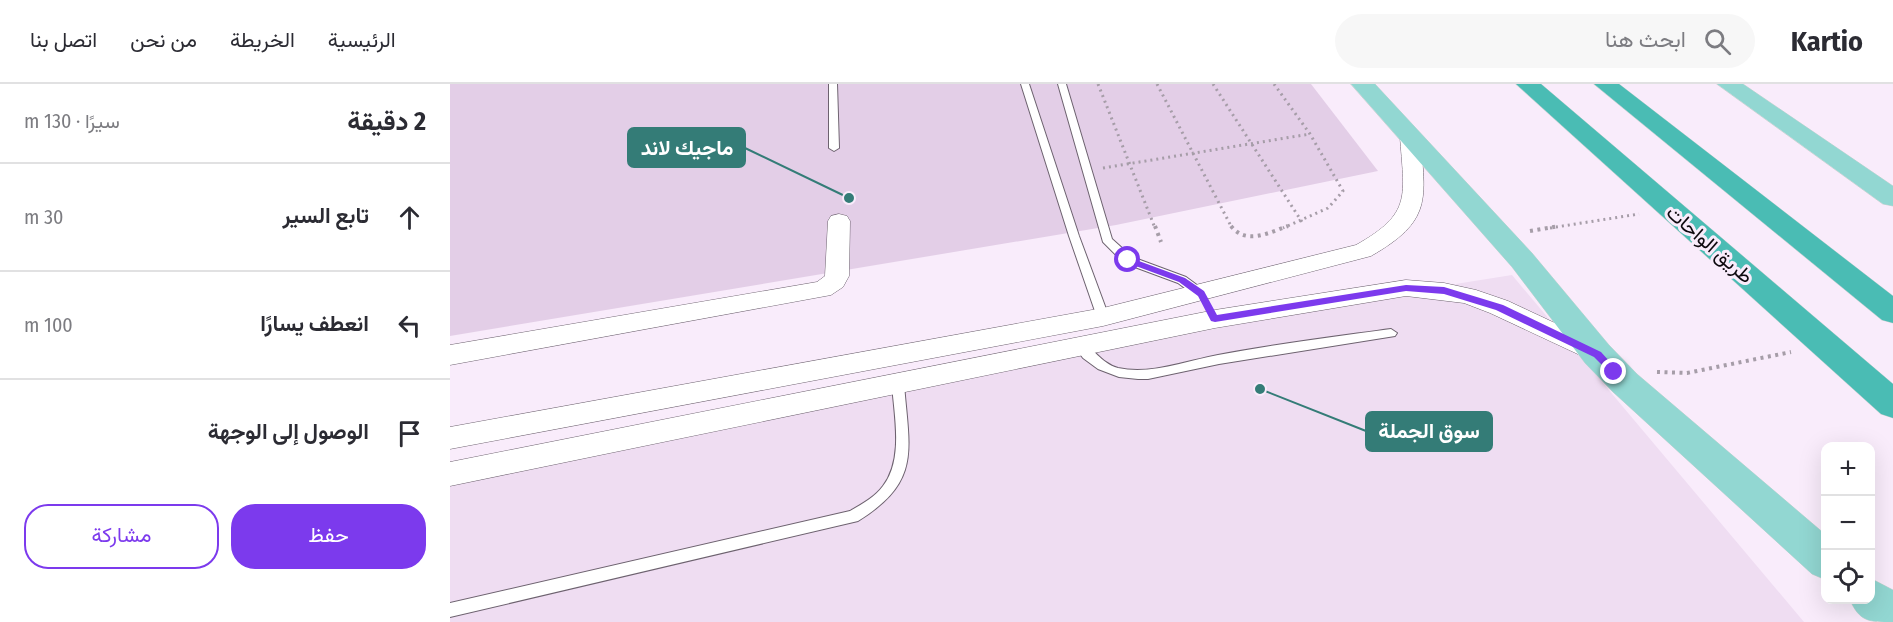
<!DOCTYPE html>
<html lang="ar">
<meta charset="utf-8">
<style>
body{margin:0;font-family:"Fira Sans Condensed",Vazirmatn,sans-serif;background:#f7f7f7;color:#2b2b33;direction:rtl}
.controls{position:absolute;right:18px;bottom:18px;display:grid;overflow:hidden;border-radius:12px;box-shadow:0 6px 24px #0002}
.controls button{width:54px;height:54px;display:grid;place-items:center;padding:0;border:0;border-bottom:2px solid #e1e1e2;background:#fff;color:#2b2b33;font:30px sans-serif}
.stop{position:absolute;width:18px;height:18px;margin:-14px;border:4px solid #7c3aed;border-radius:50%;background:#fff}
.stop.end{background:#7c3aed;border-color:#fff;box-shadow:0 2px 6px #0008}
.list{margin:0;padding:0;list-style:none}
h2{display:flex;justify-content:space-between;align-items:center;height:78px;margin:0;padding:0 24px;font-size:26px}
h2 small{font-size:20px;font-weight:400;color:#7c7c81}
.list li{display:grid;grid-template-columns:39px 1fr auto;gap:18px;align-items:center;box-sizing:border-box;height:108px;padding:0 24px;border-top:2px solid #e1e1e2}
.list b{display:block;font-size:22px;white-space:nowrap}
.list em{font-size:20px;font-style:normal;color:#7c7c81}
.actions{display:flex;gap:12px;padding:18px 24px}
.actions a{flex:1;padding:14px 0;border:2px solid #7c3aed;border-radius:24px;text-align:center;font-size:21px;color:#7c3aed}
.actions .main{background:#7c3aed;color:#fff}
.icon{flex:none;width:33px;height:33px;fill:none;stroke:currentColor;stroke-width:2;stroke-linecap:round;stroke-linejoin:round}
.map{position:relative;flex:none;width:1443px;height:538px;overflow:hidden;direction:ltr}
header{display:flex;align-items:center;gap:36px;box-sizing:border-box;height:84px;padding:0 30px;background:#fff;border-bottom:2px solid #e1e1e2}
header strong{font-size:28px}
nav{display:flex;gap:33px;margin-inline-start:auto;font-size:21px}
.search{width:420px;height:54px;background:#f7f7f7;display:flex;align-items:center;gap:15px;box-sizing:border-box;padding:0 21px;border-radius:33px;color:#7c7c81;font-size:22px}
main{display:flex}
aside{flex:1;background:#fff}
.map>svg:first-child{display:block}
</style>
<header>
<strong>Kartio</strong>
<div class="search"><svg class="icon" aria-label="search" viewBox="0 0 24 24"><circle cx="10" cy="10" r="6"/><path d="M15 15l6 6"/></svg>ابحث هنا</div>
<nav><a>الرئيسية</a><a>الخريطة</a><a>من نحن</a><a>اتصل بنا</a></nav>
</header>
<main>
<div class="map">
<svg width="1443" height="538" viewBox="0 0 1443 538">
<rect width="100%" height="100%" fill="#f9ecfb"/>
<!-- built -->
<path fill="#efddf2" d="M1062,191L1354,538H0V398L924,213Z"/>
<!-- green -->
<path fill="#e3cee7" d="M0,0H861L928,87L666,141L0,252Z"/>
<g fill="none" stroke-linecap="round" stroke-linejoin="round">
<!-- lane casing -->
<g stroke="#6d626f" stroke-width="2">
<g id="lane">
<path d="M379,0H387L389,64L384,67L379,64Z"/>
<path d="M571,0H579L629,152L659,233L657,236L653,237L647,233L619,152Z"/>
<path d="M608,0H616L662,155L682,173L736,193L755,207L757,210L755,213H747L728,199L674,179L653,158Z"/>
<path d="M941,245L947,249L945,252L769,280L698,295H688L669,293L648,285L633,274L625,263L631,259C644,263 650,279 668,284C701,291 736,277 768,271C825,260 883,253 941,245Z"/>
<path d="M448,295L452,297L454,300C459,366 472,397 408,437L0,533V519L400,427C412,420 425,413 433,402C454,375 444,331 442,300L444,297Z"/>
</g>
</g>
<!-- street casing -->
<g stroke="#6d626f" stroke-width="1">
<g id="street">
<path d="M960,46L970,52C976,116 982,137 921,172L653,242L0,365V343L653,224L906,161C963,129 954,112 950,52Z"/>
<path d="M389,130L397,132L400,137L399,192L393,203L381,211L0,281V261L367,198L375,192L378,137L381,132Z"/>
<path d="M956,196L994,199L1026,206L1058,217L1156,263L1160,270L1156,277L1147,279L1040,229L1014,219L956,212L765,244L0,402V378L765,226Z"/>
</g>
</g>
<!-- primary casing -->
<g stroke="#d4d3d4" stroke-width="1">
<g id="primary">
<path d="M901,0H925L1082,169L1159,261L1187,290L1376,451V496L1362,490L1163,308L1135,279L1062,183Z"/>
<path d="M1267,0H1293L1443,102V122L1433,120Z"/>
<path d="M1420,494L1443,506V538C1419,538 1410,538 1400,516H1420Z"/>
</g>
</g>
<!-- highway casing -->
<g stroke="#d4d3d4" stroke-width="1">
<g id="highway">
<path d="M1066,0H1091L1443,300V334L1431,330Z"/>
<path d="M1144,0H1169L1443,212V239L1432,236Z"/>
</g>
</g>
<!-- path-far1 -->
<g stroke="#a69da8" stroke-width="3" stroke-dasharray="2 4" stroke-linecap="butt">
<path d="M648,0L705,144"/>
<path d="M707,0L782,144"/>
<path d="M763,0L852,138"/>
<path d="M824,0L860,50L893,107L878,124L833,144"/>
<path d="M653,84L860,50"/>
<path d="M1100,144L1189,130"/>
</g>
<!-- path -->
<g stroke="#a69da8" stroke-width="4" stroke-dasharray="3 4.5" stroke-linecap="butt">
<path d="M705,142L711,158"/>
<path d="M781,142C796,161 818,149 838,142"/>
<path d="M1080,147L1109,142"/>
<path d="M1207,288L1237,289L1341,268"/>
</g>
<!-- lane -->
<use href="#lane" fill="#fff" fill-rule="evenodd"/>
<!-- street -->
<use href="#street" fill="#fff" fill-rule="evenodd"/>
<!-- primary -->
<use href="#primary" fill="#92d7d2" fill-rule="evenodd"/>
<!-- highway -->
<use href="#highway" fill="#4abcb4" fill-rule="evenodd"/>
</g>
<!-- route -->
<path fill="#7c3aed" d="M678,173L735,194L754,207L767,231L956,201L994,203L1053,221L1151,268L1169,288L1164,291L1161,290L1144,273L1046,226L994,210L956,207L765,238L761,237L748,212L729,198L675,178L674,176Z"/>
<g text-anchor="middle" stroke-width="6" stroke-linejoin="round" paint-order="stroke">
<!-- street labels -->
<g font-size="20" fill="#0e0a0f" stroke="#f9ecfb">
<text transform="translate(1260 160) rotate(41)" y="7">طريق الواحات</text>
</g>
</g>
<!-- callouts -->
<path fill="none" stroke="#347c77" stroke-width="2" d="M399 114L295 64M810 305L916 347"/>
<g fill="#347c77" stroke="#f9ecfb" stroke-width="2">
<circle cx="399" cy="114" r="6"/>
<circle cx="810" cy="305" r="6"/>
</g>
<g fill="#347c77" stroke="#347c77" stroke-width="2">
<rect x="178" y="44" width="117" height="39" rx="6"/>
<rect x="916" y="328" width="126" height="39" rx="6"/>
</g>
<g font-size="21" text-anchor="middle" font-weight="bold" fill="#fff">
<text x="237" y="71">ماجيك لاند</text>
<text x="979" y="354">سوق الجملة</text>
</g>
</svg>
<div class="controls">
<button>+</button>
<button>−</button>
<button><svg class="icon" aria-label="locate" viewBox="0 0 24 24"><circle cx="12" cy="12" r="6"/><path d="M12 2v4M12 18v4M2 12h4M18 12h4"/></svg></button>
</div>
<div class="stop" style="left:678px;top:176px"></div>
<div class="stop end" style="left:1164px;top:288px"></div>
</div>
<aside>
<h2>2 دقيقة<small>سيرًا · 130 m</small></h2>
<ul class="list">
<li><svg class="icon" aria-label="ahead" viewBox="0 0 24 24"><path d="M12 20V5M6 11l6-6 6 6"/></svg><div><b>تابع السير</b></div><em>30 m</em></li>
<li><svg class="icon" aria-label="left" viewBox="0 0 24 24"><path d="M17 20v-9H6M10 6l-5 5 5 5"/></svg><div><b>انعطف يسارًا</b></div><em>100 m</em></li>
<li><svg class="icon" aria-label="arrive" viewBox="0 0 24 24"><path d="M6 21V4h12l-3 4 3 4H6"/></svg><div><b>الوصول إلى الوجهة</b></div></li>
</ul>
<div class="actions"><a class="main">حفظ</a><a>مشاركة</a></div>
</aside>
</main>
